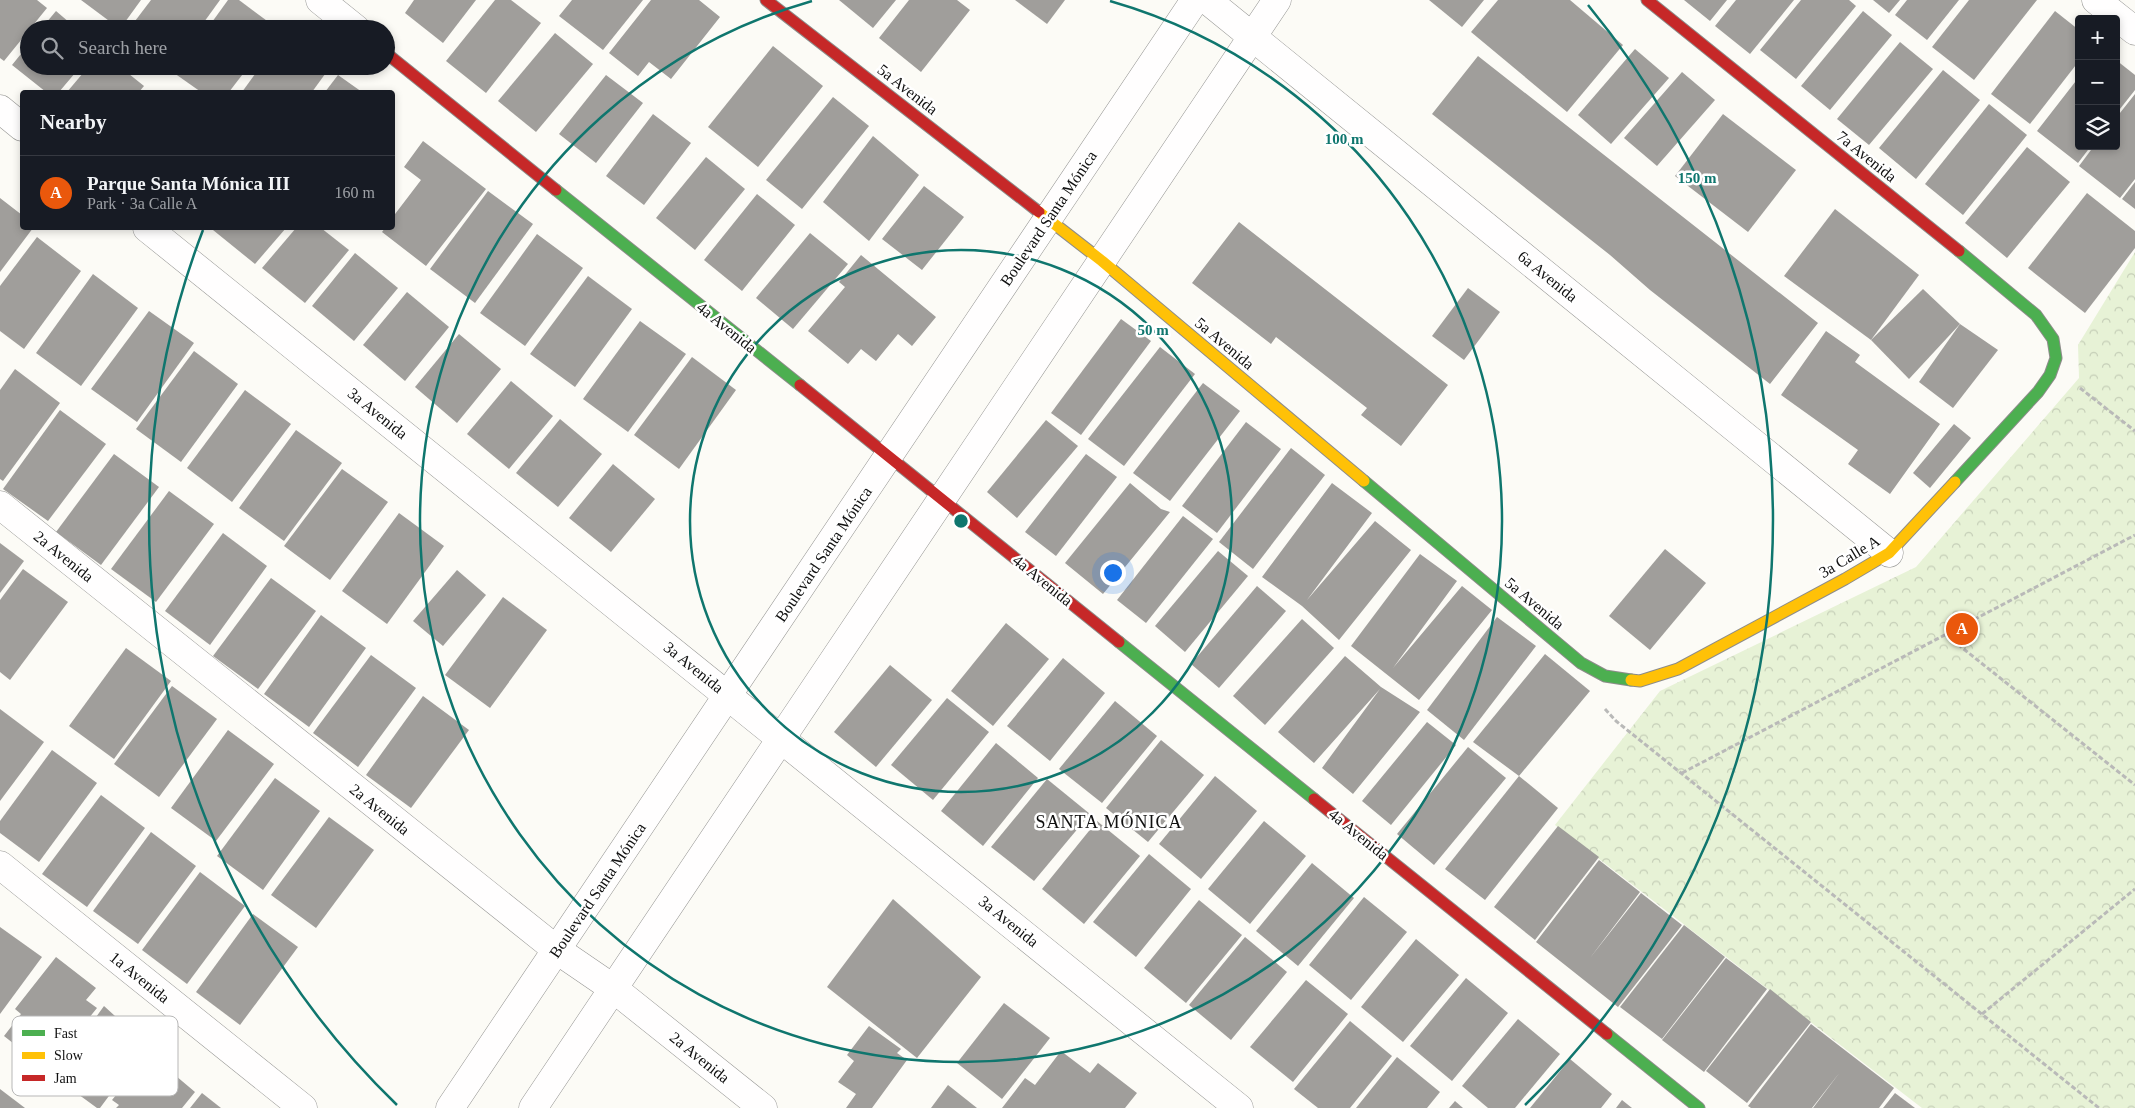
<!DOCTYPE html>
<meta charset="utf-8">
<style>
body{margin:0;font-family:Georgia,serif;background:#242831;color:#f1f3f6}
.controls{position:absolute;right:15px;top:15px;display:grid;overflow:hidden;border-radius:5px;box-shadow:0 2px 8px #0003}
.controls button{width:45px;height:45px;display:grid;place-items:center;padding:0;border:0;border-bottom:1px solid #363941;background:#171b24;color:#f1f3f6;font:25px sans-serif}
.you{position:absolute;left:1112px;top:572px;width:18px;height:18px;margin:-12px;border:4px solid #fff;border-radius:50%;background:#1a73e8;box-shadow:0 0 0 8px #1a73e833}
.badge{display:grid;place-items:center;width:32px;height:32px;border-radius:50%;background:#ea580c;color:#fff;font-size:16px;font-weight:700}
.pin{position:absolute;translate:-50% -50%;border:2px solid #fff;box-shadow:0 1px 5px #0006}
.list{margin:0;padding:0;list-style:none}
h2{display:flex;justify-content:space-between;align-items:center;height:65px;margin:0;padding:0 20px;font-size:21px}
h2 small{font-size:16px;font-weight:400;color:#9ea1a6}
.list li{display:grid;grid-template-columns:32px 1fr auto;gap:15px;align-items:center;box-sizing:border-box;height:75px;padding:0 20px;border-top:1px solid #363941}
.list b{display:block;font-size:19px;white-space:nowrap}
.list p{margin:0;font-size:16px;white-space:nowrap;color:#9ea1a6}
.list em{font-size:16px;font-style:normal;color:#9ea1a6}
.icon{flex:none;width:28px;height:28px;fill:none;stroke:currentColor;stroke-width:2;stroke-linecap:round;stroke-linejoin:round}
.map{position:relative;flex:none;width:2135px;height:1108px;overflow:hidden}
.search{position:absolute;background:#171b24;box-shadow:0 2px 8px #0003;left:20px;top:20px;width:375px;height:55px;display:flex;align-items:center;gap:12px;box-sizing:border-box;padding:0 18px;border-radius:28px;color:#9ea1a6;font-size:19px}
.panel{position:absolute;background:#171b24;box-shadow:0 2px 8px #0003;left:20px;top:90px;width:375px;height:140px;border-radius:5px}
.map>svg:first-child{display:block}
</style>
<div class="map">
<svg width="2135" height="1108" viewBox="0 0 2135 1108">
<defs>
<pattern id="park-crowns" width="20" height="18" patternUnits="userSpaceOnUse" patternTransform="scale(1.25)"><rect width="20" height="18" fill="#e7f2d6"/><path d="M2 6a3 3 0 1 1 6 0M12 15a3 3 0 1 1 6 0" fill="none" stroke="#c5ceb7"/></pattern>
</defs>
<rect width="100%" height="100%" fill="#fcfbf6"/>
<!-- park -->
<path fill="url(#park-crowns)" d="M2135,252V1108H1922L1555,825L1660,691L1916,567L2079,378L2078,345Z"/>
<!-- building -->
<g fill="#a09e9b">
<path d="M0,0H37L47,8L4,61L0,58Z"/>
<path d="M81,0H141L120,29Z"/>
<path d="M151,0H220L199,29H129Z"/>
<path d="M228,0H239L278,29H207Z"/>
<path d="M414,0H476L443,43L405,13Z"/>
<path d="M495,0H511L541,23L486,93L446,61Z"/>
<path d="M572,0H643L603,50L559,16Z"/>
<path d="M651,0H699L720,17L671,79L649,62L638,76L609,53Z"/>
<path d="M839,0H896L873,28Z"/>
<path d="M909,0H957L970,10L921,72L879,38Z"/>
<path d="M1015,0H1065L1047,24Z"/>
<path d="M1429,0H1484L1462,27Z"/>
<path d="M1498,0H1570L1623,45L1567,112L1471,32Z"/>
<path d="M1684,0H1727L1710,21Z"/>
<path d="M1736,0H1794L1750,54L1715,26Z"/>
<path d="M1801,0H1849L1856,6L1796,79L1760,50Z"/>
<path d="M1873,0H1900L1889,13Z"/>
<path d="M1907,0H1959L1927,40L1895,15Z"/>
<path d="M1969,0H2037L1974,80L1932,47Z"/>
<path d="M56,11L77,29H41Z"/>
<path d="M1863,11L1892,35L1830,110L1801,86Z"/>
<path d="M2055,11L2079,30V61L2030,124L1991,94Z"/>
<path d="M555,33L593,64L536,132L498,101Z"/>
<path d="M1900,42L1933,69L1869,145L1837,119Z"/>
<path d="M29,44V66H81L59,92H46L12,65Z"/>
<path d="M773,46L823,86L758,167L708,127Z"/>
<path d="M1635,49L1669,78L1611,144L1578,115Z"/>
<path d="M1478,56L1818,323L1770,384L1650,290L1610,255L1432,114Z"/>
<path d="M2116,60L2135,75V90L2116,114Z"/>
<path d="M89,66H119L144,86L139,92H67Z"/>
<path d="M179,66H249L229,92H201L174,73Z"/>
<path d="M261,66H323L328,70L312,92H242Z"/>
<path d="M1943,70L1980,100L1916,179L1879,148Z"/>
<path d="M1682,72L1715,100L1657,166L1624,138Z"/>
<path d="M338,75L362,92H325Z"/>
<path d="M606,75L643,103L596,163L559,134Z"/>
<path d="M2079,77V146H2091L2078,163L2037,131Z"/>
<path d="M2135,94V179L2120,198L2079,166L2094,146H2116V118Z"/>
<path d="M833,97L869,126L802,209L766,180Z"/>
<path d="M1989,104L2027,135L1963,215L1925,184Z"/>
<path d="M653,114L691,143L644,205L606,176Z"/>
<path d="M1723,114L1796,170L1748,232L1675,176Z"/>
<path d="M873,136L919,175L869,241L823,202Z"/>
<path d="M423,141L486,189L426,266L382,232L385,228H392V218L421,180L404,167Z"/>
<path d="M2027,147L2070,182L2007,258L1965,223Z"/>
<path d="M706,157L745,189L695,250L656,218Z"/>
<path d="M2135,182V209L2122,199Z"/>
<path d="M924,186L964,217L922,270L882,239Z"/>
<path d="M488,191L533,224L475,303L430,269Z"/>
<path d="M2087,193L2135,231V248L2085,313L2028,268Z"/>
<path d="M757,194L795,225L742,291L704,260Z"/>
<path d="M0,198L22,215V228H33L0,272Z"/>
<path d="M1835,209L1919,275L1871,340L1784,276Z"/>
<path d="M1239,222L1448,385L1401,446L1361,415L1367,408L1276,337L1271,344L1192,283Z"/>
<path d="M215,228H286L255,264L213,230Z"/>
<path d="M296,228H321L349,250L305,303L262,268Z"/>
<path d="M810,233L848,264L793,329L756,298Z"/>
<path d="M537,234L583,268L525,346L480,313Z"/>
<path d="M37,237L81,271L24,349L0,331V286Z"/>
<path d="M355,253L398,288L354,341L312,306Z"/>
<path d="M861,255L936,317L912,346L898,334L876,361L861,349L848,364L808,331L845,287L839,282Z"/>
<path d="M93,274L138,308L81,386L36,353Z"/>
<path d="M588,276L632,309L575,387L530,354Z"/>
<path d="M1468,288L1500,312L1464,360L1432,336Z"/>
<path d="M1923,289L1960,324L1909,379L1871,340Z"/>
<path d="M407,292L449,327L405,381L363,345Z"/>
<path d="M149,311L194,343L137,422L91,389Z"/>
<path d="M1121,319L1151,341L1081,435L1051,413Z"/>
<path d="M640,321L686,354L628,432L583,399Z"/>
<path d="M1960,324L1998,350L1953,408L1919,382Z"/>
<path d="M1826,331L1860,355L1855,362L1940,424L1890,494L1848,464L1858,450L1781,395Z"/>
<path d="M459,334L501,369L457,423L415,387Z"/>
<path d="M1160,347L1195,374L1124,466L1088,439Z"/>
<path d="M194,351L238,384L181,462L136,429Z"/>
<path d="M692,357L736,390L679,469L634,435Z"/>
<path d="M15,369L60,403L3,481L0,479V390Z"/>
<path d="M511,381L553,416L509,469L467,434Z"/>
<path d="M1203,383L1240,411L1170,501L1133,473Z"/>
<path d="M245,390L291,424L232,502L187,468Z"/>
<path d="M60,410L106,444L48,521L3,489Z"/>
<path d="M560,419L602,454L558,507L516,473Z"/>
<path d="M1046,420L1078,446L1017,518L987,492Z"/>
<path d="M1246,422L1281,449L1217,533L1182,506Z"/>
<path d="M1954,424L1971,438L1930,488L1913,473Z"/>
<path d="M296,430L342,463L284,541L239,508Z"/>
<path d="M1291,448L1325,475L1253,569L1219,542Z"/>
<path d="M114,454L159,487L101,565L56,532Z"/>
<path d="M1086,454L1117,477L1056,556L1025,532Z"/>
<path d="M613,464L655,499L611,552L569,518Z"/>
<path d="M342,469L388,502L330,580L284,546Z"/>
<path d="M1130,483L1161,509L1170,512L1103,594L1065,563Z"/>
<path d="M1332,483L1372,513L1307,600L1375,521L1411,550L1339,640L1302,606L1262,577Z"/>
<path d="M169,491L214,524L156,602L111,569Z"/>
<path d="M399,513L444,546L387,624L342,591Z"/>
<path d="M1183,516L1213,539L1146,623L1117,600Z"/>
<path d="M223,533L267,566L210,645L165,611Z"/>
<path d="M0,543L24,561L0,593Z"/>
<path d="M1665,549L1706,583L1650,650L1609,616Z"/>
<path d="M1218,551L1248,576L1185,652L1155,626Z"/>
<path d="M1420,554L1457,581L1393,668L1462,586L1492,610L1419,700L1351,646Z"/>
<path d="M23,569L68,602L10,680L0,672V600Z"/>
<path d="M457,570L486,595L443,646L413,621Z"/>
<path d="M271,578L316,611L258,689L213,656Z"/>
<path d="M1257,586L1286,611L1219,688L1191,664Z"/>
<path d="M503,597L547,630L490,708L445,675Z"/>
<path d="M321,615L366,648L309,727L264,694Z"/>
<path d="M1497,617L1536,646L1464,740L1427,710Z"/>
<path d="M1302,619L1334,648L1265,725L1233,696Z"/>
<path d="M1006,623L1049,659L993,726L951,691Z"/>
<path d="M126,648L171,681L114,759L69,726Z"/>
<path d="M1545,654L1590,691L1519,776L1473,742Z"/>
<path d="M371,655L416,688L358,767L313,733Z"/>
<path d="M1345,656L1381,687L1420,712L1353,794L1322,768L1380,689L1314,763L1278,732Z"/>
<path d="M1063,658L1105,693L1050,761L1007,726Z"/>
<path d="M890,665L932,700L876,767L834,732Z"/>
<path d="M172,686L217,719L159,797L114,764Z"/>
<path d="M423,696L469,730L411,808L366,775Z"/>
<path d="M947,698L989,732L933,800L891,765Z"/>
<path d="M1115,701L1157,736L1102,803L1059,769Z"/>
<path d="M0,709L44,742L0,801Z"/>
<path d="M1427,722L1456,745L1391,825L1362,801Z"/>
<path d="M228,730L274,764L216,841L171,808Z"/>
<path d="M1161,740L1204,775L1148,842L1106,808Z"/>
<path d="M996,743L1038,778L983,846L941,811Z"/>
<path d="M1468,747L1506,778L1434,865L1397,834Z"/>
<path d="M52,750L97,783L39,862L0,833V821Z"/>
<path d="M1215,776L1257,811L1201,879L1159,844Z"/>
<path d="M1519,776L1558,808L1485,900L1445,869Z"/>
<path d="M275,778L320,811L263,890L217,856Z"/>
<path d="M1047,779L1090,814L1034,881L991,847Z"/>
<path d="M101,795L145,828L87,907L42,874Z"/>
<path d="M329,817L374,850L316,928L271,895Z"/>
<path d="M1097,821L1140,856L1084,924L1042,889Z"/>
<path d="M1264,821L1306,856L1250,924L1208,889Z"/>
<path d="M1558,826L1599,857L1535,940L1494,907Z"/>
<path d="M151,832L196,866L138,944L93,911Z"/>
<path d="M1149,854L1191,889L1136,957L1093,922Z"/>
<path d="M1599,860L1640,892L1590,958L1641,893L1682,925L1618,1007L1536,942Z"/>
<path d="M1312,863L1354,898L1298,966L1256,931Z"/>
<path d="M200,872L245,906L187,984L142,950Z"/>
<path d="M1364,897L1407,932L1351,1000L1309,965Z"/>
<path d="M893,899L981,977L917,1058L827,987Z"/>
<path d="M1199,900L1242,935L1186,1003L1144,968Z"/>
<path d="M253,914L298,947L240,1025L196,992Z"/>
<path d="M1684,925L1725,957L1662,1039L1620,1007Z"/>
<path d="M0,927L42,957L0,1014Z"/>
<path d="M1245,937L1287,972L1231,1040L1189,1005Z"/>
<path d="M1416,939L1459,975L1403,1042L1361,1007Z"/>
<path d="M56,957L96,988L86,1000L97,1008L47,1070L4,1036L21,1014L15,1009Z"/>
<path d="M1726,958L1767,989L1704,1072L1662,1040Z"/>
<path d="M1466,978L1508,1013L1452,1081L1410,1046Z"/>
<path d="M1306,980L1348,1014L1293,1082L1250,1047Z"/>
<path d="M1770,989L1811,1022L1747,1103L1706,1071Z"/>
<path d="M1004,1003L1050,1038L1002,1099L957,1063Z"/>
<path d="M104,1006L115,1016L109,1025L143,1050L100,1108H97L56,1078L89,1034L86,1031Z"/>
<path d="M1518,1019L1560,1054L1515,1108H1488L1462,1086Z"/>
<path d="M1350,1021L1392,1056L1350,1108H1318L1294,1089Z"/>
<path d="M1811,1024L1894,1088L1879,1108H1813L1840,1072L1812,1108H1751L1748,1106Z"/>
<path d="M869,1026L901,1049L897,1053L907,1060L872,1108H846L856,1094L838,1082L854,1061L847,1055Z"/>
<path d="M1061,1051L1090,1073L1098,1063L1137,1093L1125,1108H1002L1025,1078L1035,1085Z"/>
<path d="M150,1054L195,1092L182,1108H116L119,1105L112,1100Z"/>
<path d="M1397,1057L1440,1092L1427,1108H1356Z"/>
<path d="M1570,1059L1612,1094L1601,1108H1530Z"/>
<path d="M948,1085L977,1108H931Z"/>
<path d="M0,1089L25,1108H0Z"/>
<path d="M202,1093L221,1108H190Z"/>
<path d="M1895,1093L1915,1108H1883Z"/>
<path d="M1622,1100L1632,1108H1616Z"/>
<path d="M1455,1101L1463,1108H1449Z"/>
</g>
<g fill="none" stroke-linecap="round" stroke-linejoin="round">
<!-- street casing -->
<g stroke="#969694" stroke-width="29">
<g id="street">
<path d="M320,0L356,29"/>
<path d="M1207,0L1889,553"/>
<path d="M2096,0L2135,31"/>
<path d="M0,109L22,127"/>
<path d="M147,228L1239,1108"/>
<path d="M0,505L557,950L614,989L763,1108"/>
<path d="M0,865L303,1108"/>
<path d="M450,1108L1195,0"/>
<path d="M533,1108L1277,0"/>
</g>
</g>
<!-- fast casing -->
<g stroke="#8d8c8a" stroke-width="13">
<g id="fast">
<path d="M556,190L800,385"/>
<path d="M1364,481L1581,663L1605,676L1631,680"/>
<path d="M1955,482L2038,392L2050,375L2056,358L2053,339L2036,315L1959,251"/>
<path d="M1119,642L1314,799"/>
<path d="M1607,1034L1699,1108"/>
</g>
</g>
<!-- slow casing -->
<g stroke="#8d8c8a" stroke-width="13">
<g id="slow">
<path d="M1039,212L1102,261L1364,481"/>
<path d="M1631,680L1640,681L1678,669L1845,579L1889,553L1955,482"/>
</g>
</g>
<!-- jam casing -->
<g stroke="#8d8c8a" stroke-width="13">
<g id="jam">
<path d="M766,0L1039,212"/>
<path d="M1647,0L1959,251"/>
<path d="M386,53L556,190"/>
<path d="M800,385L1119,642"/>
<path d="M1314,799L1607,1034"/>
</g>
</g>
<!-- path -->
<g stroke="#b9b9b8" stroke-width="3" stroke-dasharray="5 2.5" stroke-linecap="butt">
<path d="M2080,388L2135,431"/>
<path d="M1946,635L2135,785"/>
<path d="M1605,709L1616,721L2099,1108"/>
<path d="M1682,773L2135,535"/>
<path d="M1982,1014L2135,889"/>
</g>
<!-- street -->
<use href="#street" stroke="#fffefe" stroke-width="28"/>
<!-- fast -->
<use href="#fast" stroke="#4caf50" stroke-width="11"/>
<!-- slow -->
<use href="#slow" stroke="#ffc107" stroke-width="11"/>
<!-- jam -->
<use href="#jam" stroke="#c62828" stroke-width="11"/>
</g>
<!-- distance rings -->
<g fill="none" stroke="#0f766e" stroke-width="2.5">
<circle cx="961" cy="521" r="271"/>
<path d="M1110 1A541 541 0 1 1 812 1"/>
<path d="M397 1105A812 812 0 0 1 203 230M1588 5A812 812 0 0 1 1525 1105"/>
</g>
<g text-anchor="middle" stroke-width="5" stroke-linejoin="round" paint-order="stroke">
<!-- street labels -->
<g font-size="16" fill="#101010" stroke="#fff">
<text transform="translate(908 89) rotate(38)" y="6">5a Avenida</text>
<text transform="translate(1867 156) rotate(39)" y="6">7a Avenida</text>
<text transform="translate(1048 218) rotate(-56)" y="6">Boulevard Santa Mónica</text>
<text transform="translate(1548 276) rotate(39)" y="6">6a Avenida</text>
<text transform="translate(727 327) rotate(39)" y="6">4a Avenida</text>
<text transform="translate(1225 343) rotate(40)" y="6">5a Avenida</text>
<text transform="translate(378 413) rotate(39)" y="6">3a Avenida</text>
<text transform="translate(823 554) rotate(-56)" y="6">Boulevard Santa Mónica</text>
<text transform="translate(64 556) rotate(39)" y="6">2a Avenida</text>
<text transform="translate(1849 556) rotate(-31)" y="6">3a Calle A</text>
<text transform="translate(1043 580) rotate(39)" y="6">4a Avenida</text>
<text transform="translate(1535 603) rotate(40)" y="6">5a Avenida</text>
<text transform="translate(694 667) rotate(39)" y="6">3a Avenida</text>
<text transform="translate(380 809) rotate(39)" y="6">2a Avenida</text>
<text transform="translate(1359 834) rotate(39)" y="6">4a Avenida</text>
<text transform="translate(597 890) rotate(-56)" y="6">Boulevard Santa Mónica</text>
<text transform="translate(1009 921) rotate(39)" y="6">3a Avenida</text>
<text transform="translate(140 977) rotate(39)" y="6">1a Avenida</text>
<text transform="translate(700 1057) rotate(39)" y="6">2a Avenida</text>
</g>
<!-- neighbourhood labels -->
<g font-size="18" letter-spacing="1" fill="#101010" stroke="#fff">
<text x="1109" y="828">SANTA MÓNICA</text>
</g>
</g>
<!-- legend -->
<rect x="12" y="1016" width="166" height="80" rx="8" fill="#fff" stroke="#b7b7b7" stroke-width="1"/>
<rect x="22" y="1030" width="23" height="6" fill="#4caf50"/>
<rect x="22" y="1052" width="23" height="7" fill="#ffc107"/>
<rect x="22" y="1075" width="23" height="6" fill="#c62828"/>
<g font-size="14" fill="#101010">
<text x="54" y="1038">Fast</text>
<text x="54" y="1060">Slow</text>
<text x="54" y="1083">Jam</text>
</g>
<circle cx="961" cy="521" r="8" fill="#0f766e" stroke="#fff" stroke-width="2.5"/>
<g font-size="15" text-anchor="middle" font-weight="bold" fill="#0f766e" stroke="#fff" stroke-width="5" stroke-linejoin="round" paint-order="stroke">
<text x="1344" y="144">100 m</text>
<text x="1697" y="183">150 m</text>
<text x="1153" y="335">50 m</text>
</g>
</svg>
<div class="controls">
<button>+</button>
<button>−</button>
<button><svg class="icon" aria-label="layers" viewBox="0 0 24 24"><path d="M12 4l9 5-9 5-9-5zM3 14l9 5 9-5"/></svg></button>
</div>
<div class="you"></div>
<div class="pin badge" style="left:1962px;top:629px">A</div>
<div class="search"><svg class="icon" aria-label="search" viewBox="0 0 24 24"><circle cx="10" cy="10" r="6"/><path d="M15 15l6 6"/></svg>Search here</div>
<section class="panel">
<h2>Nearby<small></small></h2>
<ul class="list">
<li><span class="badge">A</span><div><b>Parque Santa Mónica III</b><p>Park · 3a Calle A</p></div><em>160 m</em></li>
</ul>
</section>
</div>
